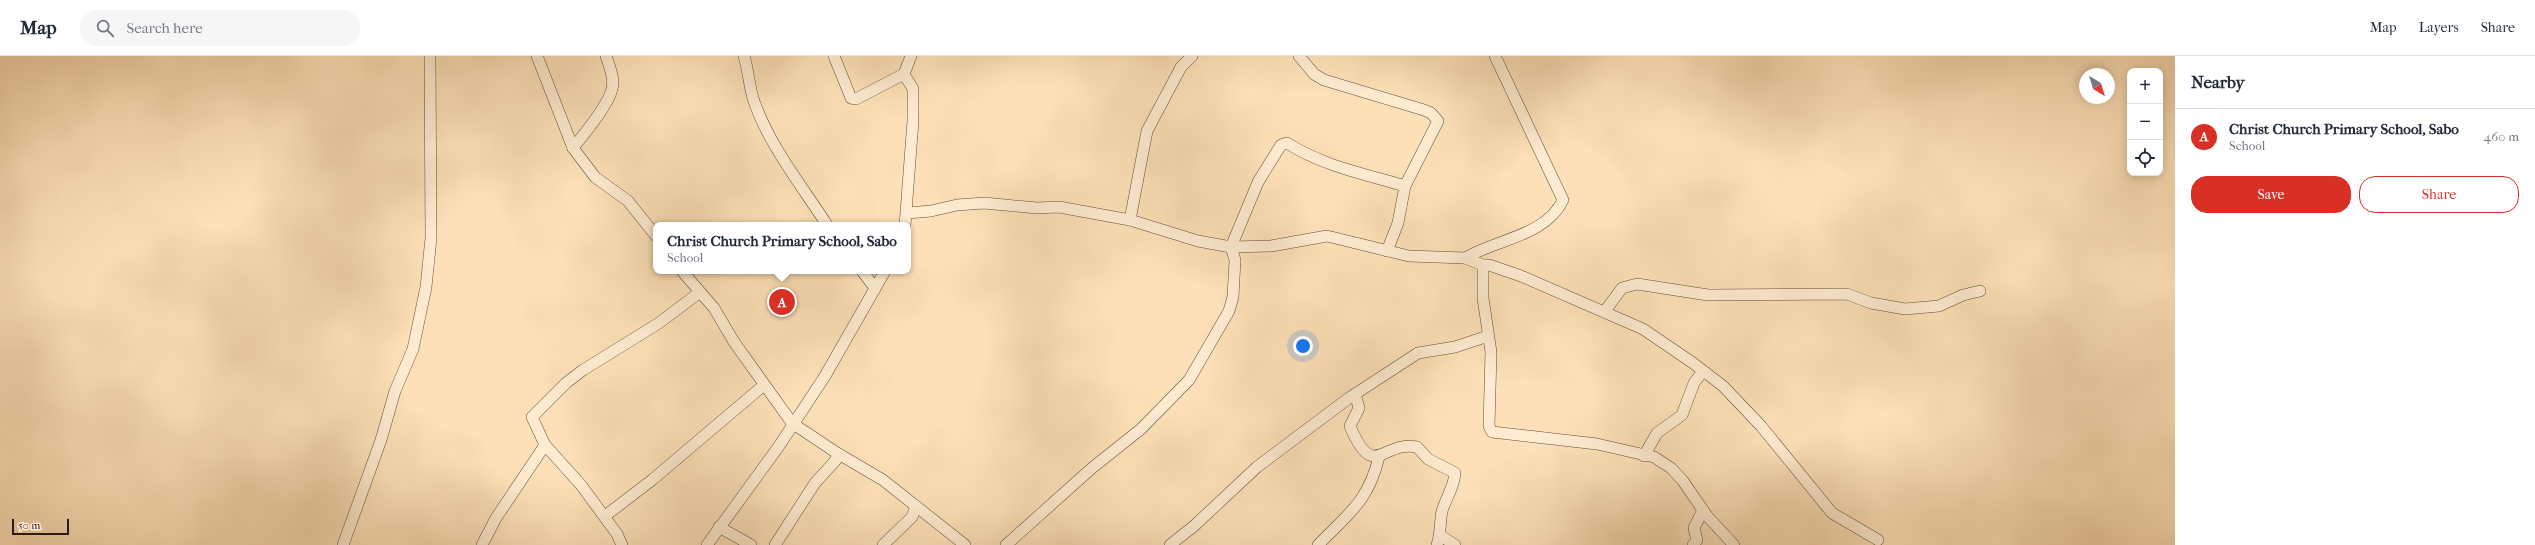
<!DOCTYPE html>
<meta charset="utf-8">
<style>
body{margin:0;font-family:"IM FELL French Canon",serif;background:#f6f6f7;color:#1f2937}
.controls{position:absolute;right:12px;top:12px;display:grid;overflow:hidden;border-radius:8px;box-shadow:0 2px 10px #0003}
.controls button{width:36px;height:36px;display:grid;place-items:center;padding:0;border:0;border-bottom:1px solid #e0e1e3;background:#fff;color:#1f2937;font:20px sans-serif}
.compass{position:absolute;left:2079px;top:12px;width:36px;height:36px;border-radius:50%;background:#fff;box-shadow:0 2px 10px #0003;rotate:142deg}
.scale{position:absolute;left:12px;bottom:10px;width:57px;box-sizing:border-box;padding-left:4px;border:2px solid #2a1c13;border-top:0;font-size:11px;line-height:14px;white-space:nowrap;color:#2a1c13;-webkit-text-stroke:3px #feebd0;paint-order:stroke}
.you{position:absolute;left:1303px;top:290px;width:14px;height:14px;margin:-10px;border:3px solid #fff;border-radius:50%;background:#1a73e8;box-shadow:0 0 0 6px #1a73e833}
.badge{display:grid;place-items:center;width:26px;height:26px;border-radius:50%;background:#d93025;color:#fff;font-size:13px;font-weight:700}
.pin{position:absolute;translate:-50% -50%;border:2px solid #fff;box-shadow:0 1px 4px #0006}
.popup{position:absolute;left:653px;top:166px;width:258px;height:52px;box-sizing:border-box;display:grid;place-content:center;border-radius:8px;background:#fff;filter:drop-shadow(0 1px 3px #0005);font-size:13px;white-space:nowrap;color:#747a83}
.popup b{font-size:15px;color:#1f2937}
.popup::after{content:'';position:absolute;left:50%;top:100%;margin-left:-8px;border:8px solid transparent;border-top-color:#fff}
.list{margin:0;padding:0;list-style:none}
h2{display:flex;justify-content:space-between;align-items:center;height:52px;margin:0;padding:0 16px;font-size:17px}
h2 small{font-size:13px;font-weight:400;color:#747a83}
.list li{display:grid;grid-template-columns:26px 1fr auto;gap:12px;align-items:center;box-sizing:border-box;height:56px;padding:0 16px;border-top:1px solid #e0e1e3}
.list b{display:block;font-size:15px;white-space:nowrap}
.list p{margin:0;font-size:13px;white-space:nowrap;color:#747a83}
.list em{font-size:13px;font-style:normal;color:#747a83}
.actions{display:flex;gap:8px;padding:12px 16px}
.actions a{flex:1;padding:9px 0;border:1px solid #d93025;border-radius:16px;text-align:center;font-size:14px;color:#d93025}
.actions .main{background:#d93025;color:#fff}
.icon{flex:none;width:22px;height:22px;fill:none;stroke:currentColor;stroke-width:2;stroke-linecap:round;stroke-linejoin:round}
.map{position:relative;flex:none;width:2175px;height:489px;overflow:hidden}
header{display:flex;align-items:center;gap:24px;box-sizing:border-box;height:56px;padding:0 20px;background:#fff;border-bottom:1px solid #e0e1e3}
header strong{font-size:19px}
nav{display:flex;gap:22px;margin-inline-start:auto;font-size:14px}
.search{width:280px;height:36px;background:#f6f6f7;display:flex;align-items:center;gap:10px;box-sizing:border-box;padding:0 14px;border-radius:22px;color:#747a83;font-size:15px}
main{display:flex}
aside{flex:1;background:#fff}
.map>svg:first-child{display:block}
</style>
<header>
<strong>Map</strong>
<div class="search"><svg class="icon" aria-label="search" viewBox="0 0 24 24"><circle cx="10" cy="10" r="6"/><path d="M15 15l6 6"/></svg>Search here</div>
<nav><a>Map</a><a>Layers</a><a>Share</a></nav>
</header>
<main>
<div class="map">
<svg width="2175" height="489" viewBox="0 0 2175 489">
<rect width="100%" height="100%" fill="#fde0b7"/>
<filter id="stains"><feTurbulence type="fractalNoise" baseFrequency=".005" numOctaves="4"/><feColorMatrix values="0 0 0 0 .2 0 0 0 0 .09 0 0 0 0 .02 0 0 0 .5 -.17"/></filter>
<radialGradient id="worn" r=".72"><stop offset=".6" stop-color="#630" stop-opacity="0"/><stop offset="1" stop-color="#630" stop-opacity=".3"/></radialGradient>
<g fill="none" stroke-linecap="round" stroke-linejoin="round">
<!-- minor casing -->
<g stroke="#5f4d3c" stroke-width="12">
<g id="minor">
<path d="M537,0L573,92L595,121L628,145L656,180"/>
<path d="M744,0C749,16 749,33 755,48C771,92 802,130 827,169"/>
<path d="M834,0L851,42L856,43L904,18"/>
<path d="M1299,0L1314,18L1324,24L1424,54L1431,57L1438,65L1405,130L1398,167L1387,195"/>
<path d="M573,92C584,78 608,50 612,33C615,22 609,10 606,0"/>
<path d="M907,157L931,155L957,149L984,147L1037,152L1059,151L1130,164L1198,185L1231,191L1271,190L1327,180L1409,200L1465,202L1483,209H1489L1521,220L1643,273L1693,307L1723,330L1761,370L1832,457L1878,484"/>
<path d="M1130,164L1147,75L1181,11L1192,0"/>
<path d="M905,169L913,65V33L904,18L911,0"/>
<path d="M1465,202C1497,183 1546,180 1563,144L1495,0"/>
<path d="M1483,209V242L1491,296L1489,370L1492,376L1597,388L1654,401L1671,412L1683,425L1707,460L1734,489"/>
<path d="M682,215L714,252L734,286L792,367L837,397L883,424L965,489"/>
<path d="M862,215L875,232"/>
<path d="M1605,255L1622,232L1637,228L1708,239L1847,238L1871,247L1905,253L1939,250L1963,239L1980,235"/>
<path d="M1355,338L1359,352L1350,370C1374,427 1382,384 1417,391L1428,403L1455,417C1454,431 1446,442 1442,455C1440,464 1441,477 1437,489"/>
<path d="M1644,400L1657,377L1682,359L1694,327L1703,315"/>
<path d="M605,460L652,424L764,329"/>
<path d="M719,471L751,489"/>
<path d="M1441,480L1455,489"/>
<path d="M343,489L381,384L395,335L413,293L426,231L431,182L430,0"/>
<path d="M482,489L496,462L545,389"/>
<path d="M622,489L617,478L581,429L545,389L532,361L566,327L583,314L659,267L700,236"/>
<path d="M707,489L779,390L825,320L885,215"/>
<path d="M775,489L815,427L836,404L837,397"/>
<path d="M883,489L912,461L916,450"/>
<path d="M1006,489L1092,412L1141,373L1189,324L1229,255L1233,241L1235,204L1231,191L1258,126L1281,89L1287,87C1323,110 1365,118 1405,130"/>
<path d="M1170,489L1194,470L1257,411L1349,342L1418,297L1455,291L1488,280"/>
<path d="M1318,489C1349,457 1368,446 1379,401"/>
<path d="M1693,489L1697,484L1694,472L1703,454"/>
</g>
</g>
<!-- minor -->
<use href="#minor" stroke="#feebd0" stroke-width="11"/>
</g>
<rect width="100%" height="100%" filter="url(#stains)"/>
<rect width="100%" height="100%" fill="url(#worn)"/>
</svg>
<div class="controls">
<button>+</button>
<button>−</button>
<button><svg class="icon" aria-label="locate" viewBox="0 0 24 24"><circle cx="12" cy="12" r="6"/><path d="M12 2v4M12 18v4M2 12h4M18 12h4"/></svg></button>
</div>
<svg class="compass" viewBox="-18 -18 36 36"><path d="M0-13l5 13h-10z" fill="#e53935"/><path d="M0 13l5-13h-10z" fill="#747a83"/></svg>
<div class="scale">50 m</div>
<div class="you"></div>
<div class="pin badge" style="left:782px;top:246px">A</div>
<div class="popup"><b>Christ Church Primary School, Sabo</b>School</div>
</div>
<aside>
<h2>Nearby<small></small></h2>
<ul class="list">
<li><span class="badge">A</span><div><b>Christ Church Primary School, Sabo</b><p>School</p></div><em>460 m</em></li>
</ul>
<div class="actions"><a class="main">Save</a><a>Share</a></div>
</aside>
</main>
